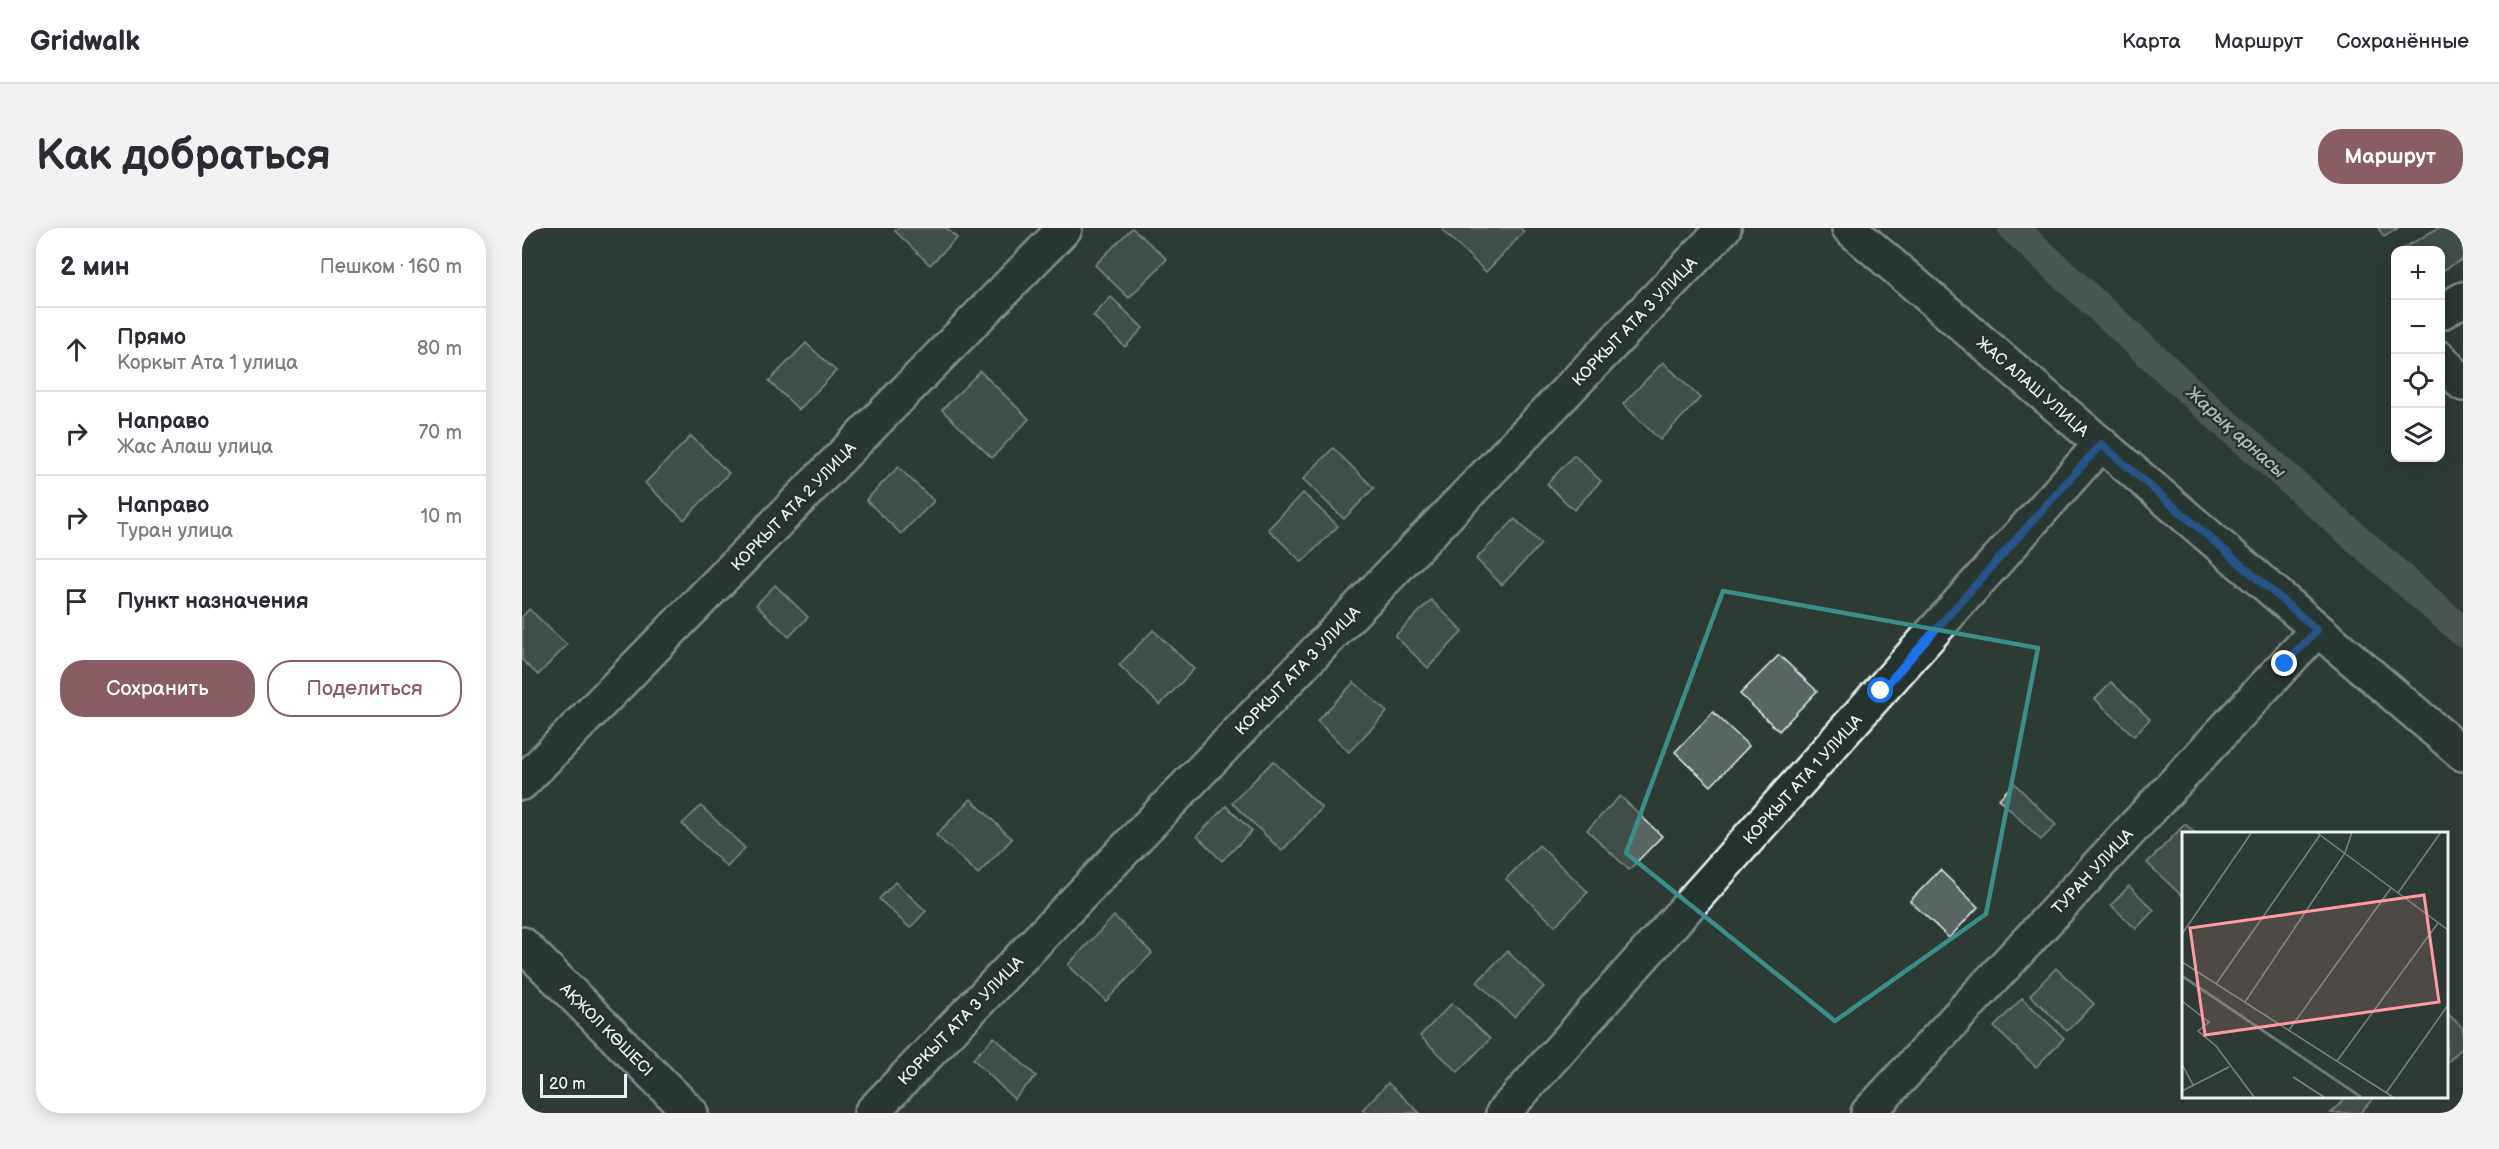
<!DOCTYPE html>
<html lang="ru">
<meta charset="utf-8">
<style>
body{margin:0;font-family:"Balsamiq Sans",sans-serif;background:#f2f2f3;color:#2b2b33}
.controls{position:absolute;right:18px;top:18px;display:grid;overflow:hidden;border-radius:12px;box-shadow:0 3px 15px #0003}
.controls button{width:54px;height:54px;display:grid;place-items:center;padding:0;border:0;border-bottom:2px solid #e1e1e2;background:#fff;color:#2b2b33;font:30px sans-serif}
.scale{position:absolute;left:18px;bottom:15px;width:87px;box-sizing:border-box;padding-left:6px;border:3px solid #e8f1f8;border-top:0;font-size:16px;line-height:21px;white-space:nowrap;color:#e8f1f8;-webkit-text-stroke:4px #26332d;paint-order:stroke}
.stop{position:absolute;width:18px;height:18px;margin:-14px;border:4px solid #1a73e8;border-radius:50%;background:#fff}
.stop.end{background:#1a73e8;border-color:#fff;box-shadow:0 2px 6px #0008}
.list{margin:0;padding:0;list-style:none}
h2{display:flex;justify-content:space-between;align-items:center;height:78px;margin:0;padding:0 24px;font-size:26px}
h2 small{font-size:20px;font-weight:400;color:#7c7c81}
.list li{display:grid;grid-template-columns:39px 1fr auto;gap:18px;align-items:center;box-sizing:border-box;height:84px;padding:0 24px;border-top:2px solid #e1e1e2}
.list b{display:block;font-size:22px;white-space:nowrap}
.list p{margin:0;font-size:20px;white-space:nowrap;color:#7c7c81}
.list em{font-size:20px;font-style:normal;color:#7c7c81}
.actions{display:flex;gap:12px;padding:18px 24px}
.actions a{flex:1;padding:14px 0;border:2px solid #8a5d65;border-radius:24px;text-align:center;font-size:21px;color:#8a5d65}
.actions .main{background:#8a5d65;color:#fff}
.icon{flex:none;width:33px;height:33px;fill:none;stroke:currentColor;stroke-width:2;stroke-linecap:round;stroke-linejoin:round}
.map{position:relative;flex:none;width:1941px;height:885px;overflow:hidden;border-radius:24px}
header{display:flex;align-items:center;gap:36px;box-sizing:border-box;height:84px;padding:0 30px;background:#fff;border-bottom:2px solid #e1e1e2}
header strong{font-size:28px}
nav{display:flex;gap:33px;margin-inline-start:auto;font-size:21px}
.intro{display:flex;align-items:center;justify-content:space-between;box-sizing:border-box;height:144px;padding:0 36px}
h1{margin:0;font-size:42px}
.button{padding:15px 27px;border-radius:24px;background:#8a5d65;color:#fff;font-size:21px;font-weight:700}
main{display:flex;gap:36px;padding:0 36px}
aside{flex:1;background:#fff;border-radius:24px;box-shadow:0 3px 15px #0003}
.map>svg:first-child{display:block}
</style>
<header>
<strong>Gridwalk</strong>
<nav><a>Карта</a><a>Маршрут</a><a>Сохранённые</a></nav>
</header>
<div class="intro"><h1>Как добраться</h1><a class="button">Маршрут</a></div>
<main>
<aside>
<h2>2 мин<small>Пешком · 160 m</small></h2>
<ul class="list">
<li><svg class="icon" aria-label="ahead" viewBox="0 0 24 24"><path d="M12 20V5M6 11l6-6 6 6"/></svg><div><b>Прямо</b><p>Коркыт Ата 1 улица</p></div><em>80 m</em></li>
<li><svg class="icon" aria-label="right" viewBox="0 0 24 24"><path d="M7 20v-9h11M14 6l5 5-5 5"/></svg><div><b>Направо</b><p>Жас Алаш улица</p></div><em>70 m</em></li>
<li><svg class="icon" aria-label="right" viewBox="0 0 24 24"><path d="M7 20v-9h11M14 6l5 5-5 5"/></svg><div><b>Направо</b><p>Туран улица</p></div><em>10 m</em></li>
<li><svg class="icon" aria-label="arrive" viewBox="0 0 24 24"><path d="M6 21V4h12l-3 4 3 4H6"/></svg><div><b>Пункт назначения</b></div></li>
</ul>
<div class="actions"><a class="main">Сохранить</a><a>Поделиться</a></div>
</aside>
<div class="map">
<svg width="1941" height="885" viewBox="0 0 1941 885">
<rect width="100%" height="100%" fill="#2e3b35"/>
<filter id="ink" filterUnits="userSpaceOnUse"><feTurbulence type="fractalNoise" baseFrequency=".0167" numOctaves="2"/><feDisplacementMap in="SourceGraphic" scale="12" xChannelSelector="R" yChannelSelector="G"/><feConvolveMatrix kernelMatrix="1 2 1 2 8 2 1 2 1" color-interpolation-filters="sRGB"/></filter>
<g filter="url(#ink)">
<g fill="none" stroke-linecap="round" stroke-linejoin="round">
<!-- canal -->
<path stroke="#6b7775" stroke-width="30" d="M1491,0L1683,177L1941,404"/>
</g>
<!-- building -->
<g fill="#596563" stroke="#e8f1f8" stroke-width="1.5">
<path d="M376,0H424L435,10L408,37L373,3Z"/>
<path d="M610,0L645,31L607,70L573,37Z"/>
<path d="M922,0H998L1002,4L964,44L920,2Z"/>
<path d="M1856,0H1876L1862,9Z"/>
<path d="M1916,0H1932L1941,15V31L1918,44V22H1878Z"/>
<path d="M589,69L621,100L603,119L571,88Z"/>
<path d="M284,115L314,143L277,182L247,153Z"/>
<path d="M1141,134L1178,170L1138,212L1101,176Z"/>
<path d="M458,143L507,191L470,230L420,182Z"/>
<path d="M169,208L207,245L162,292L123,255Z"/>
<path d="M811,220L852,260L822,291L781,251Z"/>
<path d="M1052,227L1079,253L1052,282L1025,256Z"/>
<path d="M376,239L412,273L379,306L344,272Z"/>
<path d="M781,265L816,298L780,334L746,301Z"/>
<path d="M993,291L1019,316L980,357L954,331Z"/>
<path d="M253,357L286,389L267,409L234,377Z"/>
<path d="M909,372L941,403L906,440L873,408Z"/>
<path d="M7,381L45,417L16,447L0,432V389Z"/>
<path d="M631,402L672,441L638,477L597,437Z"/>
<path d="M1257,427L1295,463L1257,503L1218,466Z"/>
<path d="M832,454L865,484L827,524L795,493Z"/>
<path d="M1589,454L1628,491L1612,508L1573,471Z"/>
<path d="M1191,484L1227,518L1189,558L1153,524Z"/>
<path d="M751,533L800,580L760,623L710,575Z"/>
<path d="M1492,555L1534,597L1519,612L1477,571Z"/>
<path d="M1098,568L1140,608L1107,642L1065,602Z"/>
<path d="M449,571L490,611L456,646L414,607Z"/>
<path d="M179,578L223,620L205,639L160,596Z"/>
<path d="M704,578L730,603L700,633L675,608Z"/>
<path d="M1663,596L1674,606H1662V666L1660,668L1625,635Z"/>
<path d="M1017,617L1066,664L1033,698L984,651Z"/>
<path d="M1418,642L1456,679L1427,710L1388,673Z"/>
<path d="M373,654L404,683L388,700L357,671Z"/>
<path d="M1607,658L1632,682L1614,701L1589,677Z"/>
<path d="M592,688L630,725L584,773L546,737Z"/>
<path d="M985,723L1022,759L992,789L955,754Z"/>
<path d="M1534,740L1572,776L1545,803L1508,767Z"/>
<path d="M1500,770L1542,810L1514,839L1472,799Z"/>
<path d="M930,775L968,811L936,844L898,808Z"/>
<path d="M1924,784L1941,800V819L1924,836Z"/>
<path d="M472,809L514,848L492,871L451,831Z"/>
<path d="M866,855L898,885H844L840,882Z"/>
<path d="M1825,868H1848L1851,871L1838,885H1809Z"/>
</g>
<g fill="none" stroke-linecap="round" stroke-linejoin="round">
<!-- minor casing -->
<g stroke="#e8f1f8" stroke-width="38">
<g id="minor">
<path d="M1327,0L1941,526"/>
<path d="M1918,85L1941,71"/>
<path d="M1918,130L1941,156"/>
<path d="M0,555L543,0"/>
<path d="M0,716L169,885"/>
<path d="M349,885L1202,0"/>
<path d="M981,885L1579,216"/>
<path d="M1346,885L1795,402"/>
</g>
</g>
<!-- minor -->
<use href="#minor" stroke="#26332d" stroke-width="33"/>
</g>
</g>
<g fill="none" stroke-linecap="round" stroke-linejoin="round" filter="url(#ink)">
<!-- route -->
<path stroke="#1a73e8" stroke-width="8" d="M1359,463L1579,216L1795,402L1763,436"/>
</g>
<!-- marked area -->
<path d="M0 0H1941V885H0ZM1201,363L1516,420L1464,686L1313,793L1104,625Z" fill="#2e3b35" fill-opacity=".55" fill-rule="evenodd"/>
<path fill="none" stroke="#3a8f8a" stroke-width="4.5" stroke-linejoin="round" d="M1201,363L1516,420L1464,686L1313,793L1104,625Z"/>
<g text-anchor="middle" stroke-width="5" stroke-linejoin="round" paint-order="stroke">
<!-- street labels -->
<g font-size="16" fill="#e8f1f8" stroke="#26332d">
<text transform="translate(1112 93) rotate(-46)" y="6">КОРКЫТ АТА 3 УЛИЦА</text>
<text transform="translate(1511 158) rotate(41)" y="6">ЖАС АЛАШ УЛИЦА</text>
<text transform="translate(271 278) rotate(-46)" y="6">КОРКЫТ АТА 2 УЛИЦА</text>
<text transform="translate(775 442) rotate(-46)" y="6">КОРКЫТ АТА 3 УЛИЦА</text>
<text transform="translate(1280 551) rotate(-48)" y="6">КОРКЫТ АТА 1 УЛИЦА</text>
<text transform="translate(1570 643) rotate(-47)" y="6">ТУРАН УЛИЦА</text>
<text transform="translate(438 792) rotate(-46)" y="6">КОРКЫТ АТА 3 УЛИЦА</text>
<text transform="translate(85 801) rotate(45)" y="6">АҚЖОЛ КӨШЕСІ</text>
</g>
<!-- water labels -->
<g font-size="18" font-style="italic" fill="#b0babd" stroke="#26332d">
<text transform="translate(1714 204) rotate(42)" y="6">Жарық арнасы</text>
</g>
</g>
<!-- overview -->
<g transform="translate(1660 604)">
<rect width="266" height="266" fill="#2e3b35"/>
<path fill="none" stroke="#6b7775" stroke-width="3" d="M0,144L179,265"/>
<path fill="none" stroke="#788483" stroke-width="1.5" d="M134,0L266,98M216,61L259,0M0,102L70,0M0,130L211,265M34,152L138,3M0,169L27,190L16,199L34,214L72,265M63,170L163,21L170,0M107,198L209,56M155,229L256,91M0,232L11,253M111,245L142,265M0,259L47,235M204,261L266,173"/>
<path fill="#ff9aa2" fill-opacity="0.15" stroke="#ff9aa2" stroke-width="3" d="M242,63L257,170L23,203L8,96Z"/>
<rect width="266" height="266" fill="none" stroke="#e8f1f8" stroke-width="3"/>
</g>
</svg>
<div class="controls">
<button>+</button>
<button>−</button>
<button><svg class="icon" aria-label="locate" viewBox="0 0 24 24"><circle cx="12" cy="12" r="6"/><path d="M12 2v4M12 18v4M2 12h4M18 12h4"/></svg></button>
<button><svg class="icon" aria-label="layers" viewBox="0 0 24 24"><path d="M12 4l9 5-9 5-9-5zM3 14l9 5 9-5"/></svg></button>
</div>
<div class="scale">20 m</div>
<div class="stop" style="left:1359px;top:463px"></div>
<div class="stop end" style="left:1763px;top:436px"></div>
</div>
</main>
